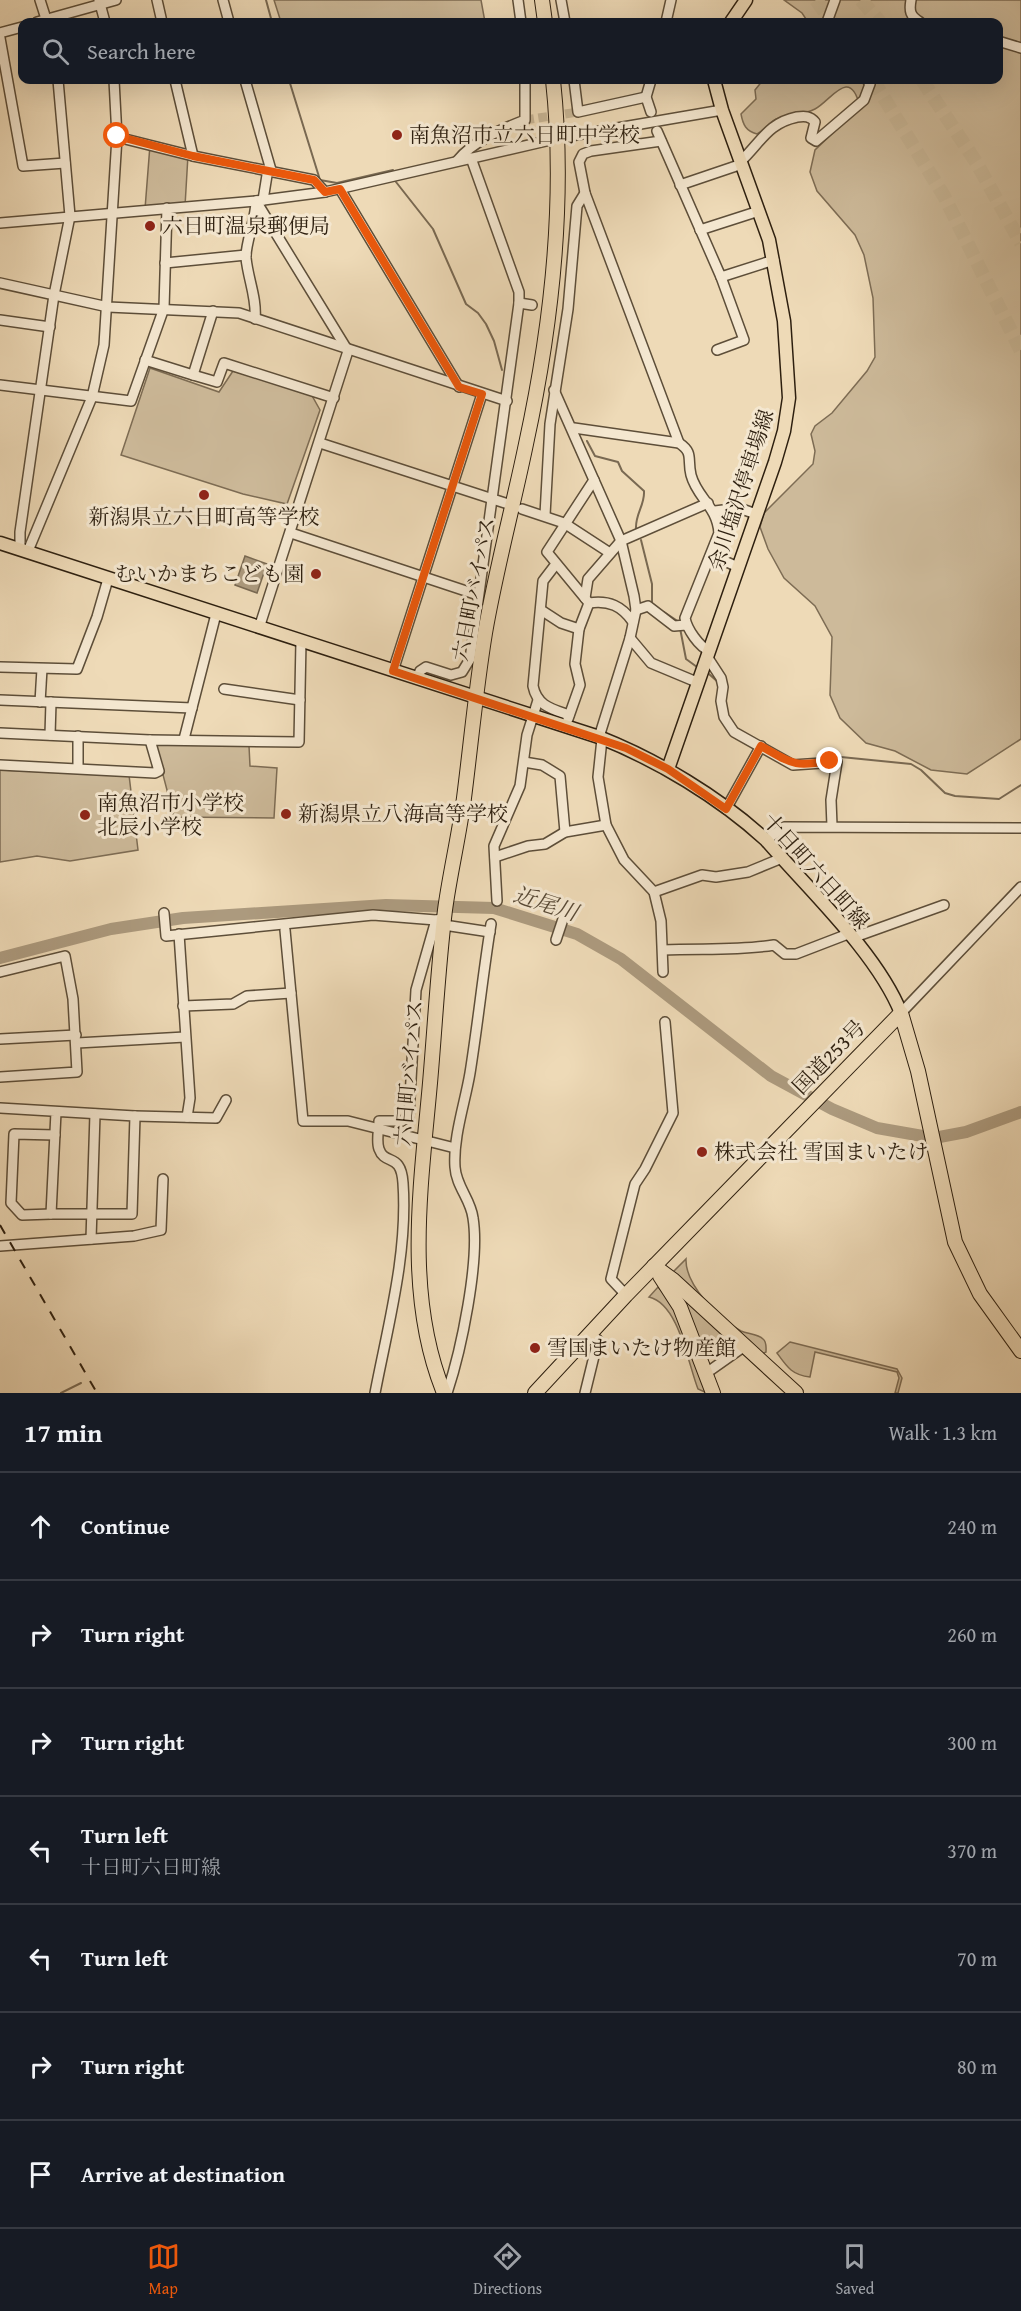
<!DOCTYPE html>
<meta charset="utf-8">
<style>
body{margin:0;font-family:"Gentium Book Plus","Noto Serif JP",serif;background:#20242c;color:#f1f3f6}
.stop{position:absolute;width:18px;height:18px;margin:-14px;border:4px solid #ea580c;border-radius:50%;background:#fff}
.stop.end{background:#ea580c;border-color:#fff;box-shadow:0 2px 6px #0008}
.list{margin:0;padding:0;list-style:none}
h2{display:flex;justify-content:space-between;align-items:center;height:78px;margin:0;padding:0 24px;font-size:26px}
h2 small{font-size:20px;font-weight:400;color:#9ea1a6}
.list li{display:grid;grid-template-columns:39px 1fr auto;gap:18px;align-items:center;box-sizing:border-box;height:108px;padding:0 24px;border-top:2px solid #363941}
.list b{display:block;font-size:22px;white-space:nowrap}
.list p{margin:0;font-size:20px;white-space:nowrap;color:#9ea1a6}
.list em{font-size:20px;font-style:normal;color:#9ea1a6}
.icon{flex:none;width:33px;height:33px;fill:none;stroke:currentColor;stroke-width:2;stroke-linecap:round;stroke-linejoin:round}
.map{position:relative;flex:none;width:1021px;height:1393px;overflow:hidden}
.search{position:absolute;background:#171b24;box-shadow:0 6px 24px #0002;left:18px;right:18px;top:18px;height:66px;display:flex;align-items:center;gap:15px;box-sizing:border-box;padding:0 21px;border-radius:12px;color:#9ea1a6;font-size:22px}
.sheet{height:834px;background:#171b24}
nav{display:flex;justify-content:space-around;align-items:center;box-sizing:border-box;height:84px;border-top:2px solid #363941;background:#171b24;font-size:16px;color:#9ea1a6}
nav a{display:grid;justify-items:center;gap:3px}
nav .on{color:#ea580c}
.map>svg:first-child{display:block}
</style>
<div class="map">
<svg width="1021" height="1393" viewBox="0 0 1021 1393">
<rect width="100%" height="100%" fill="#eedab7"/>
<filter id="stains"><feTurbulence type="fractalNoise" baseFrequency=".00333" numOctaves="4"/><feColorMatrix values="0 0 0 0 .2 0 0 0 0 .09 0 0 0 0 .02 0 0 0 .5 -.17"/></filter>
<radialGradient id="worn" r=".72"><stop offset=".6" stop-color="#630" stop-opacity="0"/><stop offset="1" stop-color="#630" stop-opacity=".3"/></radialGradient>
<!-- green -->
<g fill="#cdba9a" stroke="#7d6c54" stroke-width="1.5">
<path d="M274,0H481L485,22H281Z"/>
<path d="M784,0H1021V739L967,774L931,770L895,751L866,743L840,718L830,695L832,637L815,606L784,578L768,549L760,527L764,513L813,464L815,451L811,434L815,426L832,413L867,371L875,357L873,298L864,255L855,235L817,191L810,172L815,150L860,107C850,65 831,101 815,109C803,115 791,114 779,118C770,120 765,130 757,134C746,131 743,125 741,114L756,99L755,90L763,80H998V22H808L802,13Z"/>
<path d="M150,145L188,155L185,206L145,209Z"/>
<path d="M150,368L219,392L233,371L311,394L320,410L287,504L243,494L121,455Z"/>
<path d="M155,744L249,746L250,766L277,768L274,818L174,817Z"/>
<path d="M0,770L129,775L138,850L70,861L37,856L0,862Z"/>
<path d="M686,1259C685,1285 719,1319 741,1331C748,1334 758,1334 763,1339C767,1342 766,1347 766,1352L762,1354L673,1272Z"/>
<path d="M671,1284L735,1341L731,1343L726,1338L704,1353Z"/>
<path d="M658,1287L673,1303L707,1393L698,1389C688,1364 679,1304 649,1297Z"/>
<path d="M790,1342L897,1369L902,1378L898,1393H895L899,1378L897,1372L815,1352L810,1377C792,1375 787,1367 777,1353Z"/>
</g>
<!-- water -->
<path fill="#ac9a7e" stroke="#796952" stroke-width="1.5" d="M245,556L267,564L257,593L235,585Z"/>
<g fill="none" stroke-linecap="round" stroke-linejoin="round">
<!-- stream -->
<g stroke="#796952" stroke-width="2">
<path d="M266,0L272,22"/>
<path d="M289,80L320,180L337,183L393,170"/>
<path d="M396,182L433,229L466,304L478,313L486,324L494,341L502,370"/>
<path d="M587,441L595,456L618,462L622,471L644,491C645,505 635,514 636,529"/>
<path d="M641,540L652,584V604"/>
<path d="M664,612L679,622"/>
<path d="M680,628L686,659L697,667"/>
<path d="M709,674L719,683"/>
<path d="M737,729L792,760"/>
<path d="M819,759L831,756L911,764L921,770L945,793L955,796L999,799L1021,785"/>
<path d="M61,1393L81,1383"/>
</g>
<!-- river -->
<path stroke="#ac9a7e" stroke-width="12" d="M0,958L111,929L183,918L386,905L494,908L577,934L621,959L771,1076L832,1109L877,1128L934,1138L966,1132L1021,1112"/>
<!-- minor-tunnel -->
<path stroke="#c7b595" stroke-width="9" stroke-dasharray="9 4.5" stroke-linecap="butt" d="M525,120L578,112"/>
<!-- highway-tunnel -->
<g stroke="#c7b595" stroke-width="14" stroke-dasharray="14 7" stroke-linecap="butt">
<path d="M816,0L832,22"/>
<path d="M861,0L880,22"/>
<path d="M873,80L944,196L1021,351"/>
<path d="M922,80L976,162L1021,243"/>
</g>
<!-- minor casing -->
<g stroke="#5d4e39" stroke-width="12">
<g id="minor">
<path d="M40,0L47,22"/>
<path d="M99,0L105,22"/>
<path d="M157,0L162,22"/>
<path d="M223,0L229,22"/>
<path d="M518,0L521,22"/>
<path d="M561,0L565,22"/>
<path d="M911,0C909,11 910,16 920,22"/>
<path d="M37,22L116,0"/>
<path d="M666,22L671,0"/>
<path d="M827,22L835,0"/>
<path d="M0,33L22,27"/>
<path d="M0,38L23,166L65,163"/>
<path d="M998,41L1021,48"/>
<path d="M175,80L193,156"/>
<path d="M245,80L271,170"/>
<path d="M574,80L578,112L646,97"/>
<path d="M651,80L646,97L651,112"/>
<path d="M657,131L721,277L774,260"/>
<path d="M117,137L193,156L314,180L325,192"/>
<path d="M661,141L591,151L583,154L579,162L585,193L679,443"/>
<path d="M457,161C473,141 502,129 525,120V80"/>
<path d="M741,161C761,142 768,123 797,117C805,116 810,116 815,122L811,138L816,141L864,100L870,84L867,80"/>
<path d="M680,185L742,164"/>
<path d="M340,189L459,387"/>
<path d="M263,200L268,169"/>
<path d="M256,201L348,351L259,628"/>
<path d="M0,223L256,201L325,192L559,138L722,110"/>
<path d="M700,230L759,211"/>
<path d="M165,263L246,255"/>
<path d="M0,283L108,307L239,313L507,401"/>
<path d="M519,303L532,305"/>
<path d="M255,319C257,298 248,279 246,258C245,244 256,219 256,201"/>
<path d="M0,320L50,327"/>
<path d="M717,350L744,340L721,277"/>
<path d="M145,360L193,375L213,311"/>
<path d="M193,375L217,382L224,363L334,398"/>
<path d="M0,385L131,401L164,308L167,208"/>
<path d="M554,390L621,541L634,596L636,610L630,638L599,737"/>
<path d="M574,428L679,443C694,453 687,459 691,475C697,498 717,506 719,533L685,618C687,629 699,647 710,651"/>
<path d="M320,443L505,503"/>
<path d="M522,509L564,523L610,553"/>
<path d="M715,511L739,508L756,514"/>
<path d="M545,515L550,424L568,309L577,206L585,193"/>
<path d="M291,533L478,595"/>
<path d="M20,549V532L54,295L70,216L58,80"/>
<path d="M28,551L92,397L104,345L117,137L114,80"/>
<path d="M711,555L738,567"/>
<path d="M556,564L543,581L533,686C537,706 552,709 569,715"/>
<path d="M585,598L588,579L621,541L708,503"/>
<path d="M589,603C609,600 622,606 633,622"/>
<path d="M541,610L561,623L579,629L589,603L547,552L594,480"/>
<path d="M636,610L648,606L674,626L686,625"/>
<path d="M630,638L651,663L699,683"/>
<path d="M708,658L721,678L723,687L721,701L724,717L734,732L793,765L837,762L831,800L832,826"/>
<path d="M0,667L77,669L97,617L108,579"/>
<path d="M393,671L482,394"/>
<path d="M417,679L420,671L426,667L451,675L462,672L470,659L519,303V292L471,158"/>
<path d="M224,689L300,700"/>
<path d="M0,700L192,708"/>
<path d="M40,702L42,669"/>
<path d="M568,719L580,685L575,664L579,629"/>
<path d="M0,733L150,740"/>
<path d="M50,735L51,702"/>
<path d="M184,739L216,614"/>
<path d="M602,739L598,777L606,825L624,860L654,892L661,921L663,972"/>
<path d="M524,762L542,765L560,776L565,832"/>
<path d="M0,765L155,773L159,771L150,740L299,742L301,641"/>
<path d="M78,768V736"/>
<path d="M726,809L761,746"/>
<path d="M766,840L784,827L1021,828"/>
<path d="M495,857L528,846L545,844L565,832L606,825"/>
<path d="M654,892L702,875L716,877L748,872L782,858"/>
<path d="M497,901L494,846L520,786L527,735L538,700"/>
<path d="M164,913L166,936L373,915L436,920"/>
<path d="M444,925L490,932"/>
<path d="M285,930L303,1121H348L455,1148"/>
<path d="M179,934L190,1098L187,1117"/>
<path d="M852,938L944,905"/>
<path d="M556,940L563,919"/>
<path d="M663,950C700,948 738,951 774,945L785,954H796L848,934"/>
<path d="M0,972L65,956L73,999L77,1072L0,1077"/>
<path d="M183,1006L233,1004L247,996L291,993"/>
<path d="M901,1013L1021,887"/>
<path d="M0,1039L76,1035"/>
<path d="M77,1043L185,1037"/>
<path d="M0,1108L135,1116L132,1214H51L56,1112"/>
<path d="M135,1116L216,1118L226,1100"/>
<path d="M51,1214L22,1215L11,1203L14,1134L55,1135"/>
<path d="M91,1239L95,1114"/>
<path d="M0,1246L134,1236L161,1230L163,1179"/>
<path d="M626,1295L611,1279L635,1184L645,1169L673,1113L665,1022"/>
<path d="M705,1374L746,1345"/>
<path d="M375,1393C388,1325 408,1253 403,1183C401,1152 385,1166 379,1149C376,1141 379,1130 379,1121H402L409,1116L416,990L436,920L444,918"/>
<path d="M447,1393C461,1351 480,1261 473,1218C471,1200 456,1186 455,1167C453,1137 465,1103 470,1073C478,1023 483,973 491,924"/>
<path d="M585,1393L598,1340L590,1334"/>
</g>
</g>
<!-- major casing -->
<g stroke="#2d1f0f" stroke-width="15">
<g id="major">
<path d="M731,22L746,0"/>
<path d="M0,543L599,737C657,760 719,797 766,840C809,890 877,953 901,1013"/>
<path d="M668,769L775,462L784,431L789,398L784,321L769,240L722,110L714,80"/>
</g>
</g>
<!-- highway casing -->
<g stroke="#2d1f0f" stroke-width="16">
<g id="highway">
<path d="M542,0L545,22"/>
<path d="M654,1266L673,1280L796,1393"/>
<path d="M660,1276L680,1307L713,1393"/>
<path d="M444,1393C404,1295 421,1185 430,1083C435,1026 438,967 445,910C450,873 459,836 464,798C471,743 476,688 485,633C496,569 513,507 526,444C552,324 566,201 553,80"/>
<path d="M535,1393L626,1295L901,1013L918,1071L955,1242L980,1294L1021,1351"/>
</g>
</g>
<!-- minor -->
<use href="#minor" stroke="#f4e7d0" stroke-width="9"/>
<!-- major -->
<use href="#major" stroke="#eedab7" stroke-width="12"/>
<!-- highway -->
<use href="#highway" stroke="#eedab7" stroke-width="14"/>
<!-- rail -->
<path stroke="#2d1f0f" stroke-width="2" stroke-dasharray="10 10" stroke-linecap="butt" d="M0,1225L97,1393"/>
</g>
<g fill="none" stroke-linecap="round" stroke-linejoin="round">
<!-- route -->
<path stroke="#ea580c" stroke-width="8" d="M117,136L193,156L314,180L325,192L340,189L459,387L482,394L393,671L626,748L668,769L726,809L761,746C793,764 793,767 830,761"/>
</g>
<!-- markers -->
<g fill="#8f2418" stroke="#f4e7d0" stroke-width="2">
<circle cx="397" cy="135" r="6"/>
<circle cx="150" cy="226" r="6"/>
<circle cx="204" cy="495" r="6"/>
<circle cx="316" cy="574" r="6"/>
<circle cx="286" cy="814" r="6"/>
<circle cx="85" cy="815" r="6"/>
<circle cx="702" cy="1152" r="6"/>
<circle cx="535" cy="1348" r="6"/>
</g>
<g text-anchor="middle" stroke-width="6" stroke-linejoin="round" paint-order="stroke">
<!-- poi labels -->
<g font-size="21" fill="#2d1f0f" stroke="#f4e7d0" text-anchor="start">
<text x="409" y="142">南魚沼市立六日町中学校</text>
<text x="162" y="233">六日町温泉郵便局</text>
<text x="204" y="524" text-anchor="middle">新潟県立六日町高等学校</text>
<text x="304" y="581" text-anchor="end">むいかまちこども園</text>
<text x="97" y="810">南魚沼市小学校<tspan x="97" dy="24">北辰小学校</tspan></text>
<text x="298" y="821">新潟県立八海高等学校</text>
<text x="714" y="1159">株式会社 雪国まいたけ</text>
<text x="547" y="1355">雪国まいたけ物産館</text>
</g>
<!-- street labels -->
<g font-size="21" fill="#2d1f0f" stroke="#f4e7d0">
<text transform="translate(741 490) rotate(-72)" y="7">余川塩沢停車場線</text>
<text transform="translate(474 589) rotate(-79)" y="7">六日町バイパス</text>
<text transform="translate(816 871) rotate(48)" y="7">十日町六日町線</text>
<text transform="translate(829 1057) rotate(-46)" y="7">国道253号</text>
<text transform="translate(409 1073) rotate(-85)" y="7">六日町バイパス</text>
</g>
<!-- water labels -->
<g font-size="22" font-style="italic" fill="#594a36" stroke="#f4e7d0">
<text transform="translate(546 903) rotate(18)" y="8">近尾川</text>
</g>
</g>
<rect width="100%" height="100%" filter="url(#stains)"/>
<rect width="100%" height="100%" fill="url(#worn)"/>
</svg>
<div class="stop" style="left:117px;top:136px"></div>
<div class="stop end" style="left:830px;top:761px"></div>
<div class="search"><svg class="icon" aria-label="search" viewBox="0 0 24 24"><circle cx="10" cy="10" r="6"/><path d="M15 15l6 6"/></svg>Search here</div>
</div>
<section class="sheet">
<h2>17 min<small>Walk · 1.3 km</small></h2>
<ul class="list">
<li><svg class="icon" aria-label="ahead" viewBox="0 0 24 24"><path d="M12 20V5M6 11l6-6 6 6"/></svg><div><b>Continue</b></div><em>240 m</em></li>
<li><svg class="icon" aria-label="right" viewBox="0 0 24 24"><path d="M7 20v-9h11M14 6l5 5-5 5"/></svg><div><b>Turn right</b></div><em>260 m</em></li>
<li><svg class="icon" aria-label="right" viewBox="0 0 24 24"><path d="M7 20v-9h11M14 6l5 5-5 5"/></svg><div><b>Turn right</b></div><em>300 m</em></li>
<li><svg class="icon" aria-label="left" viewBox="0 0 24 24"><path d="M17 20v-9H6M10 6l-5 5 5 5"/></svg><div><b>Turn left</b><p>十日町六日町線</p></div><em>370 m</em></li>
<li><svg class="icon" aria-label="left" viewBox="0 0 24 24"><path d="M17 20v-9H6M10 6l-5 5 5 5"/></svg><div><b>Turn left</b></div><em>70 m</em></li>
<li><svg class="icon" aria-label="right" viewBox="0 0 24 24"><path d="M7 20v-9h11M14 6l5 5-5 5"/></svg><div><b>Turn right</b></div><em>80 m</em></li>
<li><svg class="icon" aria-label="arrive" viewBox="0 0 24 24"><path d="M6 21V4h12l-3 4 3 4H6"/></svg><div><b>Arrive at destination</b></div></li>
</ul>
</section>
<nav>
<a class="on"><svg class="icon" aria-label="map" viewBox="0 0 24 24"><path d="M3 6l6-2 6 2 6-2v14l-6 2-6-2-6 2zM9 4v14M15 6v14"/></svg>Map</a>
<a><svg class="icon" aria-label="directions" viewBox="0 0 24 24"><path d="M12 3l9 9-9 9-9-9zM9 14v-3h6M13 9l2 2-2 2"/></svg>Directions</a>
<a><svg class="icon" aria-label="saved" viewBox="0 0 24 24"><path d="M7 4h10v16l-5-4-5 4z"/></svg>Saved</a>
</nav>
